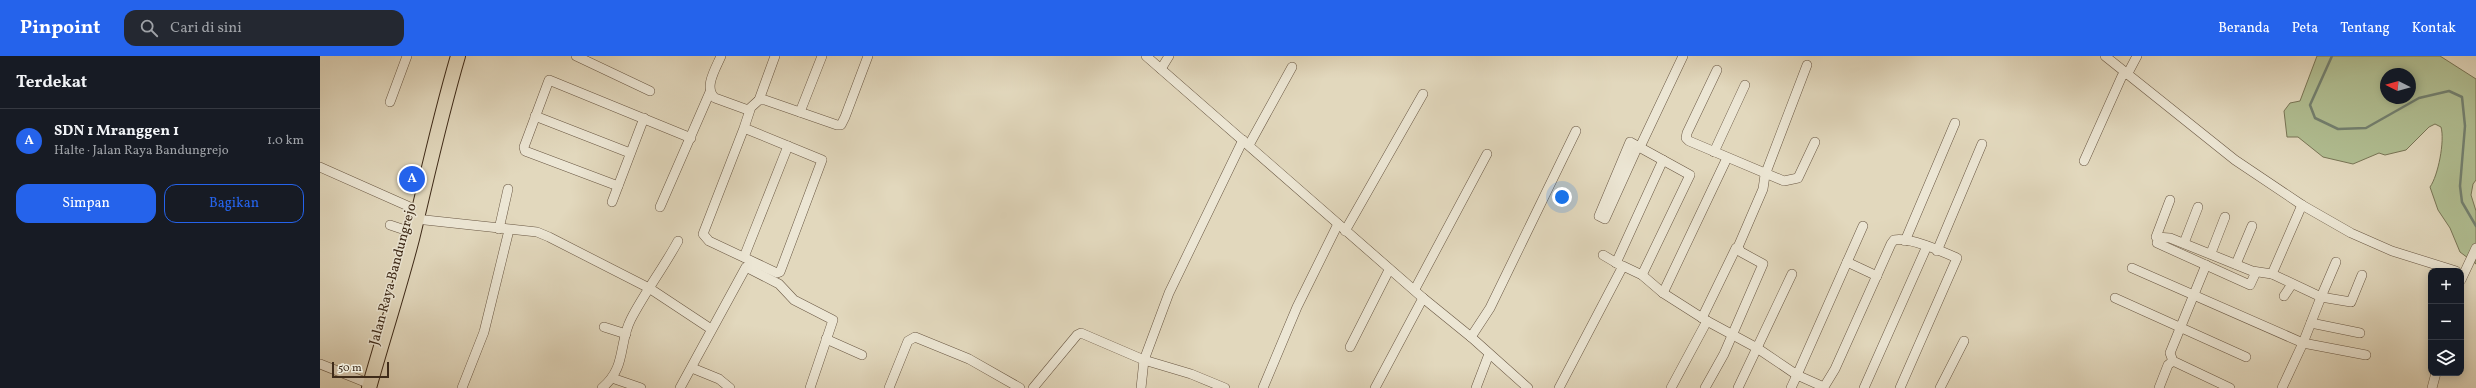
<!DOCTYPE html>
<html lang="id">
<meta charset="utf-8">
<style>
body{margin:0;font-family:Vollkorn,serif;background:#242831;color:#f1f3f6}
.controls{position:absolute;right:12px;bottom:12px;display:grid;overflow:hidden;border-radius:8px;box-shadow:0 2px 10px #0003}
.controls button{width:36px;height:36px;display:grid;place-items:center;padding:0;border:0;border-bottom:1px solid #363941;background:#171b24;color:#f1f3f6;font:20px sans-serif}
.compass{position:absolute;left:2060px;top:12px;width:36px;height:36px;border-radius:50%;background:#171b24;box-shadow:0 2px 10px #0003;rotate:276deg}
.scale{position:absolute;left:12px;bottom:10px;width:57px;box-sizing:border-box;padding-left:4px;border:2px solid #3f2b19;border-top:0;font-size:11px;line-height:14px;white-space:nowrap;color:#3f2b19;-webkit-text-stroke:3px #ece6d4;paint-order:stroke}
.you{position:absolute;left:1242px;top:141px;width:14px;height:14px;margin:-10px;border:3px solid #fff;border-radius:50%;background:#1a73e8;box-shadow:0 0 0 6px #1a73e833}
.badge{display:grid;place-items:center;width:26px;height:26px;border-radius:50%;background:#2563eb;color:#fff;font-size:13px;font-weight:700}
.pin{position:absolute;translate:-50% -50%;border:2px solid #fff;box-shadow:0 1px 4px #0006}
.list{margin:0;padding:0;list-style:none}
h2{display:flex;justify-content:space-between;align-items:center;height:52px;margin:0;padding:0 16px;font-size:17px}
h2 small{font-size:13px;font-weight:400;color:#9ea1a6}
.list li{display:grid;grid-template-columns:26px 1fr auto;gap:12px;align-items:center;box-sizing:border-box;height:64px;padding:0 16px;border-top:1px solid #363941}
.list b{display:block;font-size:15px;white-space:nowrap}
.list p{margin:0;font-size:13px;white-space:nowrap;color:#9ea1a6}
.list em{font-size:13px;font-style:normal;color:#9ea1a6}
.actions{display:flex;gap:8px;padding:12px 16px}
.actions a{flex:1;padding:9px 0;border:1px solid #2563eb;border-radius:12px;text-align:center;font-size:14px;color:#2563eb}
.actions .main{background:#2563eb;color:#fff}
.icon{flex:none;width:22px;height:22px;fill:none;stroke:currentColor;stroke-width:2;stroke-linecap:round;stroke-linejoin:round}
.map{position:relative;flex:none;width:2156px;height:332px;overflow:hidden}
header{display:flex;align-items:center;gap:24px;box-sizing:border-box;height:56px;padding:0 20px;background:#2563eb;color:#fff}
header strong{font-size:19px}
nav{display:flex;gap:22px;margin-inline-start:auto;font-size:14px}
.search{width:280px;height:36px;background:#242831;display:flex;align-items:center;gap:10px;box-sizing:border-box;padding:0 14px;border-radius:12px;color:#9ea1a6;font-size:15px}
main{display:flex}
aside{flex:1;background:#171b24}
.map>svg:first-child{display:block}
</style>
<header>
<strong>Pinpoint</strong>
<div class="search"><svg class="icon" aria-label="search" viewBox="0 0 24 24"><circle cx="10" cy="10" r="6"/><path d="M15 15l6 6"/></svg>Cari di sini</div>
<nav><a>Beranda</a><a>Peta</a><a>Tentang</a><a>Kontak</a></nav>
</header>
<main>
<aside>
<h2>Terdekat<small></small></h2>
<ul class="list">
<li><span class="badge">A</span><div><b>SDN 1 Mranggen 1</b><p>Halte · Jalan Raya Bandungrejo</p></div><em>1.0 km</em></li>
</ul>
<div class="actions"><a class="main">Simpan</a><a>Bagikan</a></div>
</aside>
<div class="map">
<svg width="2156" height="332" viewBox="0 0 2156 332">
<rect width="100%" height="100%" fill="#e2d8bd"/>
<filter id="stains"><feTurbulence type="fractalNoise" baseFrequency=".005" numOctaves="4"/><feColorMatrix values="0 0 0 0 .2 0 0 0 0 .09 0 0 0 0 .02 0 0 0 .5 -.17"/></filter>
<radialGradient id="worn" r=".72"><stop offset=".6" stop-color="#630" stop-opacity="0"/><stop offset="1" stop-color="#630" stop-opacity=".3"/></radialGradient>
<!-- green -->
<path fill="#b1bf93" stroke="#787556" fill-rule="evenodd" d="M1997,0H2120L2156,23V124L2153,128L2151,139L2156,155V208L2140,196L2130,172L2118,154L2110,131C2118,120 2125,85 2121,71L2115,68L2109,71L2086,94L2065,99L2059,97L2033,108L2003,101L1978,81H1967L1964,55L1970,47L1980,45ZM2066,18H2090V42H2066Z"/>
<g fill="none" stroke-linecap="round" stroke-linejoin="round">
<!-- stream -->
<path stroke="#738171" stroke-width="2.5" d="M2012,0L1990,49L1995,62L2018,73L2046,72L2099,42L2129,35L2142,41L2145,70L2140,130L2142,146L2156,170"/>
<!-- minor casing -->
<g stroke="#685642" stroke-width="10">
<g id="minor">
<path d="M256,0L330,35"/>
<path d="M401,0C396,12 383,32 395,42L428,54L439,44H445L517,69H521L525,61L548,0"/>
<path d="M826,0L1103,242"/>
<path d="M1785,0L1915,104L1982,149L2031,177L2072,195L2136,215"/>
<path d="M841,13L849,0"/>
<path d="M1397,14L1367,77L1366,82L1369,85L1464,125L1478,122L1495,86"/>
<path d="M439,44L455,0"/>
<path d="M70,46L87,0"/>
<path d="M480,56L502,0"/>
<path d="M215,60L310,97"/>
<path d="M424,72L383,178L389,185L457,217L460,216L502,104L424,72L430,54"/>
<path d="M929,89L972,11"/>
<path d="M1318,90L1285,163L1279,160L1310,86L1370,119L1322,219"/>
<path d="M1320,91L1363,0"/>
<path d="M1394,96L1425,29"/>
<path d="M1764,105L1802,20L1808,17L1817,0"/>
<path d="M0,111L90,151"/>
<path d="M298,130L205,95L204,91L229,24L371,82"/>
<path d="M1850,144L1836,181L1850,182L1932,215L1952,218"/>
<path d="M292,146L324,62"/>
<path d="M1982,149L1952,218L2001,241L1983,287L2046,299"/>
<path d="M340,151L390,36"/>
<path d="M96,163L217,176L229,181L329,232L391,273"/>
<path d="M70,169L85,174"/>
<path d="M179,173L188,133"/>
<path d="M1025,175L1103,38"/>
<path d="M1585,185L1635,67"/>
<path d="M1837,187L1930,229L1936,216"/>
<path d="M1864,187L1878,151"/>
<path d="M1418,191L1443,133L1445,119L1487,9"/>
<path d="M1617,195L1662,88"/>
<path d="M1891,197L1905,161"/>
<path d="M1283,199L1300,209"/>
<path d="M424,201L468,90"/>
<path d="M1527,206L1557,220"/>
<path d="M2016,206L2001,241L2031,246L2042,219"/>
<path d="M1296,207L1343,104"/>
<path d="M1916,208L1932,170"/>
<path d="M1886,209L1850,297L1853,305L1910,332"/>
<path d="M1812,212L1983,287L1962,332"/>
<path d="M2141,224L2156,192"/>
<path d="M1095,233L1167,98"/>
<path d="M1343,237L1407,102"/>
<path d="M1964,240L1972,228"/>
<path d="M1795,242L1926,301"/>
<path d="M1382,262L1416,192L1418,191L1421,196L1443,208L1404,298L1385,332"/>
<path d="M1991,267L2040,277"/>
<path d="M284,271L306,278"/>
<path d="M1151,281L1170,252L1256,75"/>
<path d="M506,283L542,299"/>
<path d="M1030,291L1069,214"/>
<path d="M0,308L50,328"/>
<path d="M372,312L399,323L410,332"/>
<path d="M292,322L321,332"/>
<path d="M142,332L164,276L189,174"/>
<path d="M282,332C307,311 298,288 311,263C325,236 344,211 358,185"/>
<path d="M360,332L426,211L459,228L474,244L513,264L490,332"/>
<path d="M569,332L588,285L595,281L649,303L700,332"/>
<path d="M713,332L757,279L761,277L824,304L871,318L905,332"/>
<path d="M821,332L824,304L849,237L923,84"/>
<path d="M943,332L977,251L1018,168"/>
<path d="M1055,332L1103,242L1151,281L1208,332"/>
<path d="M1156,332L1169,298"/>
<path d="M1239,332L1303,210L1322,219L1343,237L1387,265L1437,292L1477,319L1543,170"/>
<path d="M1351,332L1387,265"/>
<path d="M1418,332L1472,218"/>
<path d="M1471,332L1477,319L1504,331L1515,313L1571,188L1574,184C1590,181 1621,195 1637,202L1580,332"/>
<path d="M1544,332L1607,190"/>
<path d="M1620,332L1644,285"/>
<path d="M1839,332L1848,309L1853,305"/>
<path d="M2112,332L2116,317"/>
</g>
</g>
<!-- primary casing -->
<g stroke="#3f2b19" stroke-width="16">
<path id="primary" d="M49,332C63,282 79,233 92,183C107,121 120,61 138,0"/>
</g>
<!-- minor -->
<use href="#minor" stroke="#ece6d4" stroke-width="9"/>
<!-- primary -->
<use href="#primary" stroke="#e2d8bd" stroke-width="14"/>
</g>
<g text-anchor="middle" stroke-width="3" stroke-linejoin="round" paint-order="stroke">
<!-- street labels -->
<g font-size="14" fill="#3f2b19" stroke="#ece6d4">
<text transform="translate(72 218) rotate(-75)" y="5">Jalan Raya Bandungrejo</text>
</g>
</g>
<rect width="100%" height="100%" filter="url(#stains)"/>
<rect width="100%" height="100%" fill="url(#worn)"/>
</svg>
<div class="controls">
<button>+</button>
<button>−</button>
<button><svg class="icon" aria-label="layers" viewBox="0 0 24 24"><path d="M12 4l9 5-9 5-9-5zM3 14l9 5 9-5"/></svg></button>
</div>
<svg class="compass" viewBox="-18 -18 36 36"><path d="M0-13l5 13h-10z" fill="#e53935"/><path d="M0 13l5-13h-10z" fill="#9ea1a6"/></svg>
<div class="scale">50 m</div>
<div class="you"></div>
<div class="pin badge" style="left:92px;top:123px">A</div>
</div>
</main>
